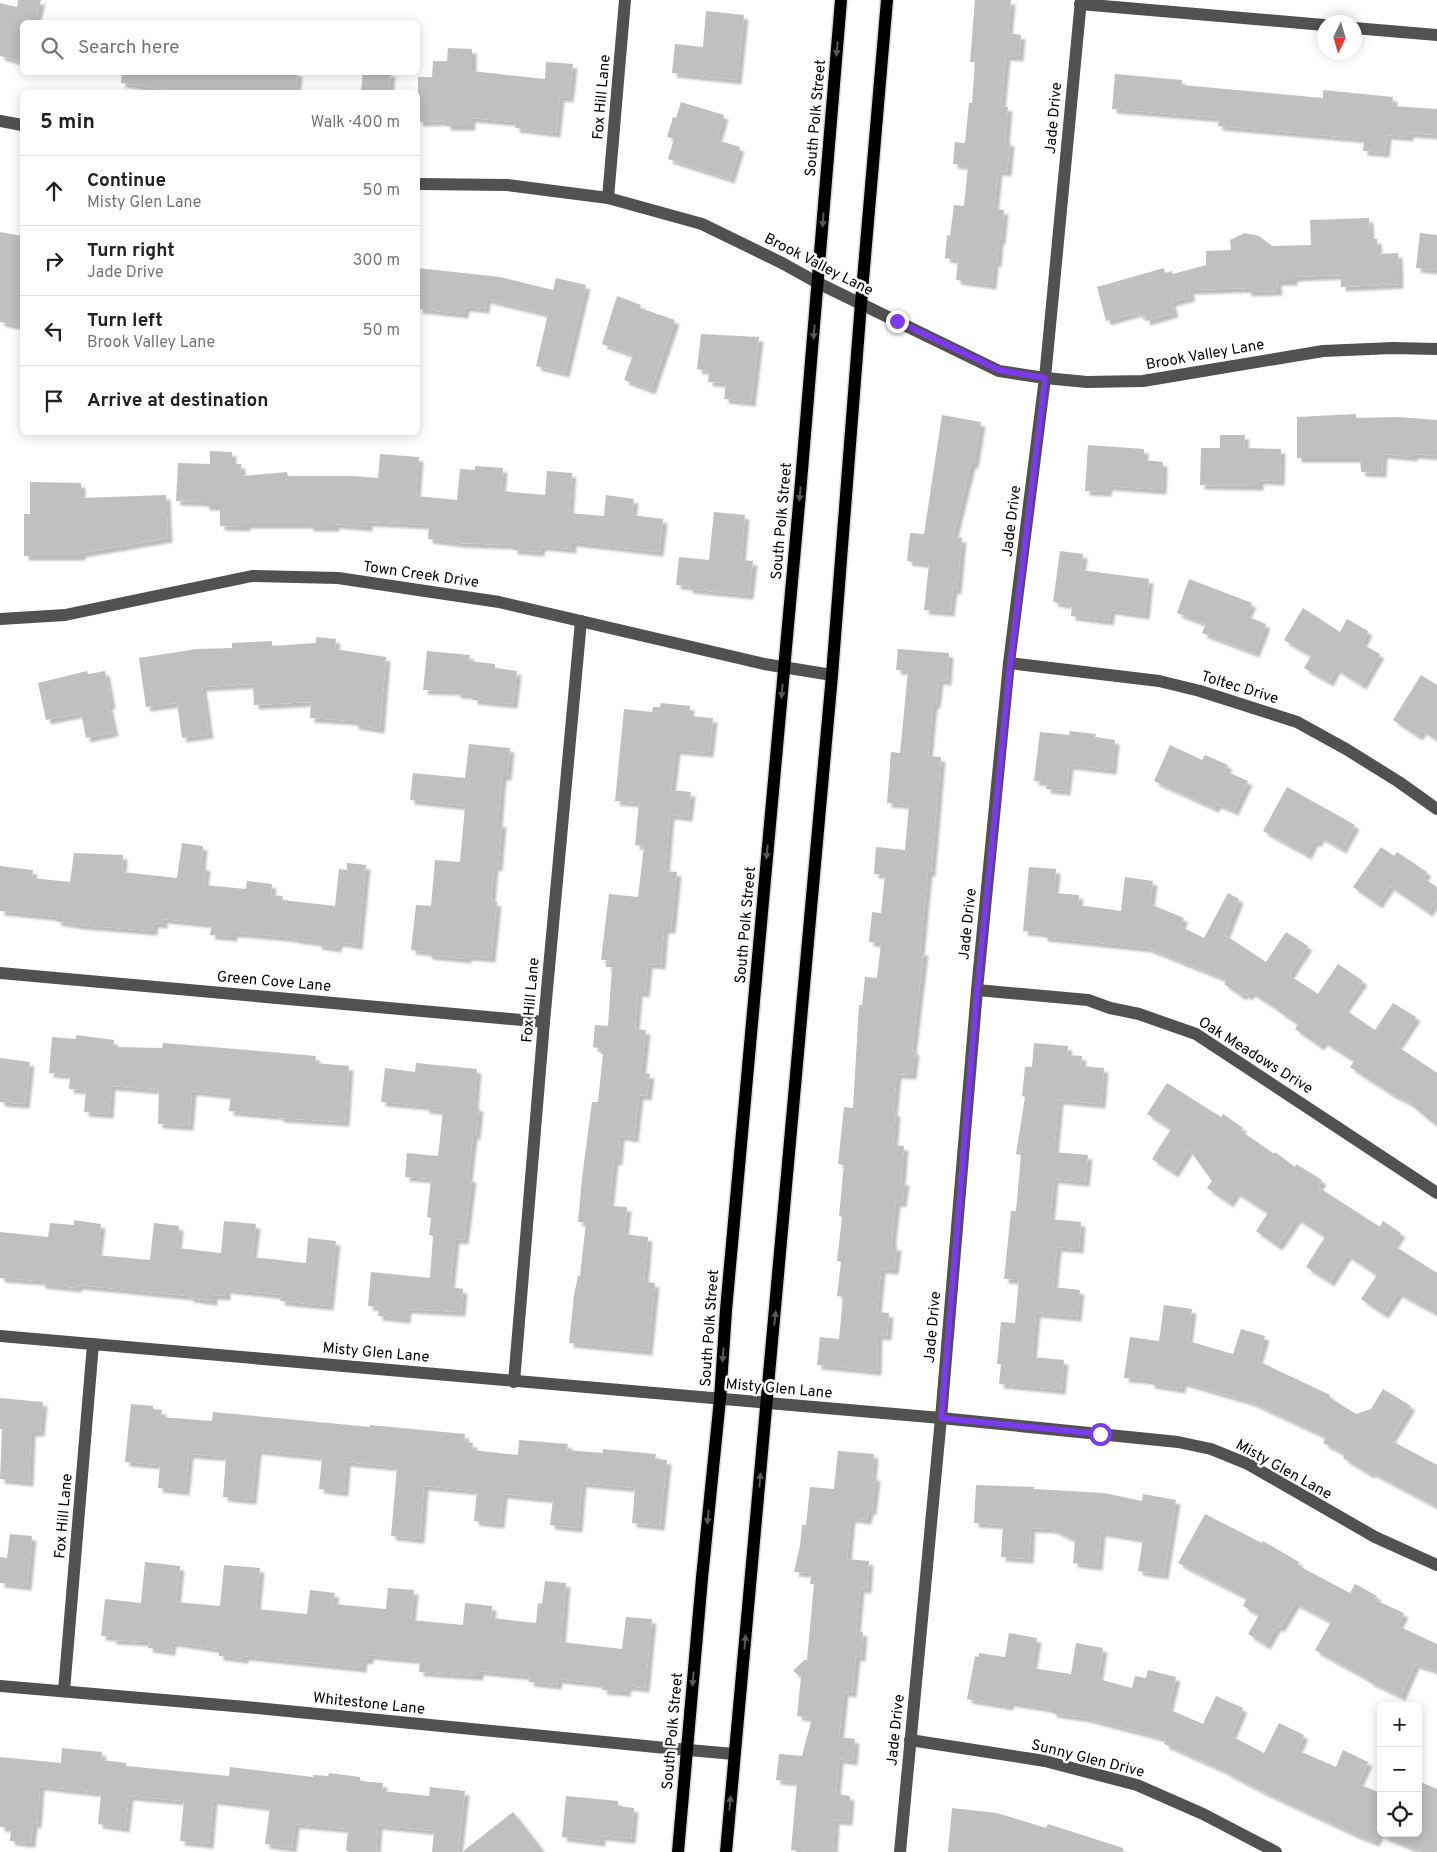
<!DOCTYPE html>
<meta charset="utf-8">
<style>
body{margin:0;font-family:Overpass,sans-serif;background:#f2f2f2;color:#222}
.controls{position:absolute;right:15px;bottom:15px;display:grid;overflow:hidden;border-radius:8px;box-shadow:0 2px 12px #0003}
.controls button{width:45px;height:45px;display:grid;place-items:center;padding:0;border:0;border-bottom:1px solid #e0e0e0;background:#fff;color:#222;font:25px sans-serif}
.compass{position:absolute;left:1317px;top:15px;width:45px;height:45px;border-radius:50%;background:#fff;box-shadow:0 2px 12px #0003;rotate:185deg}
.stop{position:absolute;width:15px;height:15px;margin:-11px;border:4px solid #7c3aed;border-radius:50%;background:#fff}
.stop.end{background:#7c3aed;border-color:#fff;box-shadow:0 1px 5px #0008}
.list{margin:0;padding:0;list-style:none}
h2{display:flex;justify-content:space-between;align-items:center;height:65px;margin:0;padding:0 20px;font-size:21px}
h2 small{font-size:16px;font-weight:400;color:#767676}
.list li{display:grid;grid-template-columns:32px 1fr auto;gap:15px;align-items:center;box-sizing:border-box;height:70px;padding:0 20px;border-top:1px solid #e0e0e0}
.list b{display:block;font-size:19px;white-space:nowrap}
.list p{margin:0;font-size:16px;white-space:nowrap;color:#767676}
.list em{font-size:16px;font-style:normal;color:#767676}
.icon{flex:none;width:28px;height:28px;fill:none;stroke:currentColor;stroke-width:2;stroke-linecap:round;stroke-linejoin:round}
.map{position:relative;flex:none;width:1437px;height:1852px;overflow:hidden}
.search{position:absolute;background:#fff;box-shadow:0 2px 12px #0003;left:20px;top:20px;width:400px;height:55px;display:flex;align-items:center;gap:12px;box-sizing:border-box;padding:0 18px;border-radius:8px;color:#767676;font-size:19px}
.panel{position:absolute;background:#fff;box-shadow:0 2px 12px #0003;left:20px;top:90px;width:400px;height:345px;border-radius:8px}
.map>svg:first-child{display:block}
</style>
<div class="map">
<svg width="1437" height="1852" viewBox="0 0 1437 1852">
<defs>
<filter id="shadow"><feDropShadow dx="4.5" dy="4.5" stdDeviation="1" flood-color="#0004"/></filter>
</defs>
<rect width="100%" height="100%" fill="#fff"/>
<!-- building -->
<g fill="#c0c0c0" filter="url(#shadow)">
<path d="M18,0H41L35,22H22V62L0,56V3L17,7Z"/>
<path d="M975,0H1011L1008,33L1021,35L1019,57L1006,56L1001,106L1008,107L1005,141L1010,142L1007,172L998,171L994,209L1004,210L1001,240H999L997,263L994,262L992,285L956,280L958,260L945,258L947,235L950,236L954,205L964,206L968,166L953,164L955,142L965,143L969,103H972L975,62H970Z"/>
<path d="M706,11L744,15L737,80L672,73L675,44L703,47Z"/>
<path d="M448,48L472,49V71L545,79L546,62L573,64L569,98L560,97L556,133L515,128L516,122L471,118V126H446V121L418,122V77H432L433,61H447Z"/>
<path d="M122,72H298L296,92H182L121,83Z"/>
<path d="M363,72H391L389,92H361Z"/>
<path d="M1115,74L1182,80V85L1323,98V90L1393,97L1392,106L1437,109V135L1409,133V137L1387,135L1385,153L1363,151L1364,139L1218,126L1219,118L1112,109Z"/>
<path d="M681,102L724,115L717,140L740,147L730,179L668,159L674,139L667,137L673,117L676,118Z"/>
<path d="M1369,218L1370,239H1377L1378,254L1398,253L1399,284L1341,287V275L1293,277V281H1277L1278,291L1247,292V288L1189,290L1191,297L1171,302L1174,313L1146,321L1144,314L1139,316L1138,312L1106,321L1097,287L1164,268L1165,273L1172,271L1173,274L1206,265V251L1231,250L1230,240L1245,233L1259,236L1272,246L1311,245L1310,220Z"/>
<path d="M0,232L22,236V326L0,322Z"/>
<path d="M1420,233L1437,235V270L1416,268Z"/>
<path d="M418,268L500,277L553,290L556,278L586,285L565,373L536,366L548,314L486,299L485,309L465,307L464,314L418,309Z"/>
<path d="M617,296L641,305L640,308L675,320L651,390L624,380L633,355L602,344Z"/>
<path d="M701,334L759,337L751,402L724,399L726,383L708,382L709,371L697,369Z"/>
<path d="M1356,414V418L1398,417L1437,420V456L1414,454L1413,457L1383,454L1382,473L1361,472L1360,458H1297V417Z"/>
<path d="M942,415L981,422L974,464H971L953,537L962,538L957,590L953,589L950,612L924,610L929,564L907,561L910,533L924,534Z"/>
<path d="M1220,435H1245L1244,448L1281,449L1280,481L1259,480V486L1200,485L1201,448H1220Z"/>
<path d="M1088,445L1144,449V460L1163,462L1162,490L1108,486L1107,492L1085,491Z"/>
<path d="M210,451L232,452V464H241V476L287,472L288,476H352L378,478L380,454L419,457L416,496L457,500L460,469L475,470V466L503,468L501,491L545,495L547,471L572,473L569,513L604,516L606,495L634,499L632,515L663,519L659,552L572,542V549L541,546L540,552L513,550V545L459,543L428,539L429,525L368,522V527L335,524V527H309V524H246V527L220,526V506H205V502L176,501L178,463L210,464Z"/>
<path d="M30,482L81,483V498L166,495L168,538L81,553V556H24V514H30Z"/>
<path d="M714,512L745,515L741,560L753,561L749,595L688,589L689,586L676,585L679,557L709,560Z"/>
<path d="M1060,551L1083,554L1081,570L1149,579L1145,615L1111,610L1109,621L1071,616L1072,605L1053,602Z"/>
<path d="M1189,579L1252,603L1246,616L1266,624L1255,653L1202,633L1206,624L1177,613Z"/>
<path d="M1303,608L1340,632L1347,619L1368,631L1362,644L1380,654L1362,685L1336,669L1329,682L1304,668L1311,656L1284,640Z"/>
<path d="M316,637L336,639L335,649L386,657L380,729L354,725V721L310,718L311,702L254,705L253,684L202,687L209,734L182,738L177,703L146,707L139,658L197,649L232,648V643L272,641V646L316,643Z"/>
<path d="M898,649L949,653L947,681L939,680L936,704H933L928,756L941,757L931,872H928L920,951H924L912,1050L915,1051L912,1075L897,1074L893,1112H896L893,1145L904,1146L901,1181H905L902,1203L896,1202L891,1246H897L894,1270L881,1269L877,1312L889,1313L887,1336L878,1335L877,1371L817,1365L820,1337L839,1339L843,1297L837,1296L841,1262L837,1261L842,1217L839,1216L844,1165L838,1164L844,1107L853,1108L859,1005H862L865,977L877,978L881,943L869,942L872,912L881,913L885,875L874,874L876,847L905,850L909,805L887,803L891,752L900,753L908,671L896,670Z"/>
<path d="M427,651L470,655L469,661L495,664V668L517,671L513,704L473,700V695L456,694V691L423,690Z"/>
<path d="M87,671L88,674L105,671L111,704L108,705L114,732L86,738L81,713L46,720L38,683Z"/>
<path d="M1421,675L1437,685V740L1422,730L1418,736L1393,720Z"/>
<path d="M661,703L690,706L689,716L713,718L709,753L676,750L671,790L691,792L688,817L670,815L665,871L677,872L671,929H664L661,965L648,964L645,993L638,992L635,1029L646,1030L641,1073L650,1074L647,1096L639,1095L634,1138L620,1136L618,1161L614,1160L609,1206L627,1207L624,1234L648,1237L644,1282L655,1283L648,1351L569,1343L574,1295L578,1276H580L586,1222H578L582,1178L592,1102H598L603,1054H601V1049L593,1047L595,1025L608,1026L612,967H606L607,960H601L609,894L638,897L644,846L635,845L639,803L615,801L624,709L652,712L653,707H660Z"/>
<path d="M1070,731L1096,734L1095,737L1115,740L1112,770L1069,765L1066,791L1046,789L1047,782L1034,781L1040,732L1069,735Z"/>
<path d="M469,744L510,748L507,776H502L498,823H502L498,867L494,866L491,901L497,902L491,958L467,956V959L427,955L428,952L411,950L416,905L431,906L435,860L460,862L465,806L410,800L413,773L465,778Z"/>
<path d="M1170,745L1202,760L1205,755L1228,765L1225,771L1248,781L1234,811L1217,804L1214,808L1154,781Z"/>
<path d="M1287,787L1355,825L1342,849L1320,837L1317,843L1314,841L1307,855L1263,831Z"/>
<path d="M182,843L203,846L201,866H206L204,885L246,889L247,881L272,884L271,895L283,896L282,900L335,906L339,869L347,870V863L366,865L358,945L338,942L337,948L317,945L318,942L294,939L295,938L239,933H233V937L210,935L212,924L163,919V924L154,923L153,931L79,925L56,921L57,917L0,911V866L33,870L32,878L70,882L74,853L123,855L122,872L177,878Z"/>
<path d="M1381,847L1394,856L1397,852L1427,872L1423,878L1437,887V899L1428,912L1390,886L1378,904L1353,887Z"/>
<path d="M1029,867L1056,869L1054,893L1079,895L1078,905L1121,911L1125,877L1153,881L1150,904L1184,918L1180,926L1204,938L1228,893L1239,899L1225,935L1266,962L1286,932L1308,946L1289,975L1318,994L1338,964L1363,981L1344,1009L1375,1030L1393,1003L1416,1017L1397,1046L1437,1073V1126L1408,1102L1390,1093L1350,1067L1354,1061L1323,1041L1320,1046L1295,1029L1298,1024L1280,1012V1011L1251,992L1248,996L1244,993L1242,996L1224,984L1227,980L1147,948L1043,937V933L1023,931Z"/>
<path d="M76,1035L114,1040L113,1047L162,1048L163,1043L212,1047L316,1056L315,1063L349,1066L345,1122L279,1118L280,1116L229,1111L231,1095L192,1091L189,1126L158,1124L159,1090L111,1086L109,1114L84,1112L86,1090L69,1089L70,1075L49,1073L52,1037L76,1039Z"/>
<path d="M1034,1043L1068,1046L1067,1055L1082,1056L1081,1066L1104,1068L1101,1104L1059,1100L1054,1152L1088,1155L1085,1182L1054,1179L1050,1219L1081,1222L1079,1249L1057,1247L1053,1287L1080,1290L1077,1317L1036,1313L1032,1357L1064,1360L1061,1390L999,1384L1001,1364H997L1001,1322L1015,1323L1019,1280L1004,1279L1011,1211H1016L1021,1155L1016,1154L1025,1097L1022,1096L1025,1067H1032Z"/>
<path d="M0,1058L30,1062L25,1104L0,1102Z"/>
<path d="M416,1063L477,1069L474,1106L479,1107L476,1135H473L468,1178H472L464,1240L455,1239L450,1287L463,1289L461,1312L407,1309L406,1319L378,1316L379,1307L368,1306L371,1272L430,1278L433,1236L429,1235L431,1218L427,1217L431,1179L405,1177L407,1153L438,1156L443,1111L425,1109V1106L381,1102L385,1068L415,1072Z"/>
<path d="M1167,1083L1221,1117L1223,1114L1243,1128L1241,1131L1274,1154L1275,1152L1295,1167L1296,1164L1322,1180L1318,1187L1380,1227L1383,1221L1401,1233L1393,1245L1437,1273V1314L1398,1293L1384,1314L1361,1299L1377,1275L1347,1255L1330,1282L1306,1267L1325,1237L1297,1218L1278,1246L1256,1231L1268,1213L1236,1192L1229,1203L1207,1188L1212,1181L1189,1149L1174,1173L1152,1159L1171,1129L1147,1114Z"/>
<path d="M74,1220L101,1224L97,1255L150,1260L154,1223L179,1226L177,1248L221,1253L224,1221L256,1224L252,1257L306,1263L308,1238L336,1241L329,1306L280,1301L281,1295L226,1289V1296L213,1295V1301L189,1298V1296L78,1285L77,1288L41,1284V1281L0,1278V1232L48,1237L50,1223L74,1225Z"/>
<path d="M1164,1305L1192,1309L1188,1341L1233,1354L1241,1329L1265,1336L1258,1361L1330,1395L1329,1397L1356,1414L1371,1409L1383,1389L1411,1406L1390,1440L1437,1465V1507L1371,1472L1370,1474L1343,1458L1345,1454L1323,1443L1326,1437L1251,1402L1182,1382L1181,1389L1150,1384V1380L1124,1378L1130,1337L1159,1341Z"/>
<path d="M0,1398L43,1402L40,1432H31L29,1482L0,1479L2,1429H0Z"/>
<path d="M131,1404L153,1406V1409L162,1410L161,1417L212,1421L213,1412L370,1427V1425L465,1434L464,1442L473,1443L472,1450L518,1455L519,1440L568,1444L567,1450L603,1453V1449L656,1454L655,1459L667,1460L660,1526L632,1523L635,1488L582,1483L578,1528L550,1525L553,1499L503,1494L500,1524L474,1521L477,1491L424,1486L420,1539L391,1536L397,1467L346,1462L344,1492L319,1489L322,1457L257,1450L252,1500L223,1497L226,1457L189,1454L185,1491L158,1488L160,1465L125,1462Z"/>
<path d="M838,1451L874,1454L872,1476L876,1477L872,1510H869L867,1520L851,1518L847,1559L869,1561L867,1589L860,1588L856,1631L863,1632L861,1657L856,1656L852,1693L844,1692L839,1737L855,1739L853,1761L839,1759L836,1794L850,1796L848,1821L835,1820L833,1850L830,1849V1852H813L791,1850L797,1782L776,1780L779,1754L802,1756L812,1718L797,1716L801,1677L793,1671L804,1660H807L814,1584H810L811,1573L794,1572L800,1546L802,1525H806L810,1487L834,1489Z"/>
<path d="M976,1485L1034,1487L1033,1489L1104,1493L1142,1501L1143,1494L1176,1500L1164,1575L1138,1571L1143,1539L1101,1532L1098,1566L1073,1563L1075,1540L1052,1529L1031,1528L1029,1559L1001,1557L1003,1525L974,1523Z"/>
<path d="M1205,1514L1262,1543L1263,1541L1299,1562L1297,1565L1350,1593L1355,1584L1377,1596L1375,1600L1404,1613L1398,1626L1437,1644V1671L1415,1664L1401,1696L1368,1681L1369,1680L1315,1650L1331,1622L1295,1603L1280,1628L1277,1626L1266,1645L1248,1634L1259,1615L1243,1606L1247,1598L1178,1563Z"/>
<path d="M10,1534L32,1536L27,1586L0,1583V1557L7,1558Z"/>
<path d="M145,1562L180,1566L176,1602L220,1606L224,1565L260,1568L256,1609L307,1614L310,1590L335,1593L333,1604L386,1609L388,1588L414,1590L411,1620L463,1625L465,1603L492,1606L491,1618L536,1623L538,1603L542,1604L545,1581L566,1583L561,1642L622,1649L626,1617L652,1619L645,1688L627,1686L626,1692L602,1690L603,1684L558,1679L557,1685L529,1682L530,1676L479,1671V1676L419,1672L420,1660L369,1655V1660L363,1659L362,1668L244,1656V1659L219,1656V1649L172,1642L171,1651L148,1648L149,1642L112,1640V1637L101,1636L105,1599L141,1603Z"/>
<path d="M1009,1633L1037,1638L1032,1668L1071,1674L1076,1643L1103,1648L1098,1679L1132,1688L1135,1676L1146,1678L1148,1670L1176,1677L1168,1709L1203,1724L1216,1696L1243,1708L1231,1736L1264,1753L1279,1723L1304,1735L1297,1750L1336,1767L1343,1750L1368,1762L1358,1784L1381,1793V1830L1379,1833H1418V1781L1437,1789V1852H1422L1379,1834L1375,1842L1354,1834L1264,1792L1227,1773V1772L1164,1744L1166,1739L1086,1718L1052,1713V1709L1010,1702L1009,1706L967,1699L975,1656L979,1657V1653L1005,1657Z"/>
<path d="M62,1748L102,1752L101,1760L126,1763V1766L229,1776L230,1767L313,1777V1775L328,1776L329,1773L360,1777V1781L383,1783L382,1791L429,1796L430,1787L465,1791L458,1852H432L434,1831L378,1825L376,1852H349L346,1850L348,1829L295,1824L292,1848L265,1844L270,1807L213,1800L209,1844L180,1841L184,1801L129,1796L125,1828L98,1824L101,1793L40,1786L37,1824L33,1823L31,1843L10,1841L11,1828L0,1827V1757L61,1763Z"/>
<path d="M566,1796L618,1801V1806L634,1808L631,1839L601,1836V1842L562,1837Z"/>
<path d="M952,1808L997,1813L1046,1828L1048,1824L1123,1848V1852H948Z"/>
<path d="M513,1812L544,1852H462Z"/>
</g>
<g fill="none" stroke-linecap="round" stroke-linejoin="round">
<!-- major casing -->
<g stroke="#dbdbdb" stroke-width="15">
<g id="major">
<path d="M678,1852L702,1578L720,1399L726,1310L801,482L841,0"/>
<path d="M726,1852L832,675L861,303L887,0"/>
</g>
</g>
<!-- minor -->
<g stroke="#515151" stroke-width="12">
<path d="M1080,4L1324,25"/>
<path d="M1354,28L1437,35"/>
<path d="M0,121L22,125"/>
<path d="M418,184L507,185L608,198L702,224L782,263L818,283L999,371L1045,378L1087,382L1143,381L1323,351L1393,348L1437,349"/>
<path d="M608,198L625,0"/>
<path d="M0,619L65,615L252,576L338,578L499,602L764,664L832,675"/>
<path d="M1009,663L1159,681L1200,691L1297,722L1346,749L1399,782L1437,809"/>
<path d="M0,973L544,1022"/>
<path d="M977,990L1088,1000L1110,1008L1139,1014L1196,1034L1437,1193"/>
<path d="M0,1336L941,1418L1178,1442L1211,1449L1248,1464L1375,1537L1437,1565"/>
<path d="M514,1382L544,1022L581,621"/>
<path d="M0,1686L246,1707L666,1748L734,1754"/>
<path d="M64,1691L93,1344"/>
<path d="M910,1740L1045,1761L1137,1785L1203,1814L1276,1852"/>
<path d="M900,1852L941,1418L977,990L1009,663L1045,378L1081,0"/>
</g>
<!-- major -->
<use href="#major" stroke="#000" stroke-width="12"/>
</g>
<!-- one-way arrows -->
<defs><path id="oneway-solid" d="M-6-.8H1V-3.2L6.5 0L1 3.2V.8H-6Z" transform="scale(1.25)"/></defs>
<g fill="#595959">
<use href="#oneway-solid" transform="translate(837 49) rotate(95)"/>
<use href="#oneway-solid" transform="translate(823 220) rotate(94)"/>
<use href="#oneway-solid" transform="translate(814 332) rotate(95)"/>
<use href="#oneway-solid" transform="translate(800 494) rotate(95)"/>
<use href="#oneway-solid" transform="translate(782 691) rotate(95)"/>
<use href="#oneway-solid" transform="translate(767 852) rotate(95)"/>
<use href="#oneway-solid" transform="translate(775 1318) rotate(-85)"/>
<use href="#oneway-solid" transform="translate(723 1355) rotate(94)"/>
<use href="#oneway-solid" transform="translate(760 1480) rotate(-85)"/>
<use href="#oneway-solid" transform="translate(708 1517) rotate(96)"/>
<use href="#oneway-solid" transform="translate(745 1642) rotate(-85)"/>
<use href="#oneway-solid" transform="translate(693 1679) rotate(95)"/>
<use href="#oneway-solid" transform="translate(730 1803) rotate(-85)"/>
</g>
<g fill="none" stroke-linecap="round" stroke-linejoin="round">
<!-- route -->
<path stroke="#7c3aed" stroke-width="6" d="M897,321L999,370L1045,378L1010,663L977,990L941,1418L1100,1434"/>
</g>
<g text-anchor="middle" stroke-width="5" stroke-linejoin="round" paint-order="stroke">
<!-- street labels -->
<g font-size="15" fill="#000" stroke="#fff">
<text transform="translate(601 97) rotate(-85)" y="5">Fox Hill Lane</text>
<text transform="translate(815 118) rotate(-85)" y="5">South Polk Street</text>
<text transform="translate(1053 118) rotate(-85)" y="5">Jade Drive</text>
<text transform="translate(819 264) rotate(27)" y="5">Brook Valley Lane</text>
<text transform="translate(1205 354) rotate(-10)" y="5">Brook Valley Lane</text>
<text transform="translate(781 521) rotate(-85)" y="5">South Polk Street</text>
<text transform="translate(1011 521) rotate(-83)" y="5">Jade Drive</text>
<text transform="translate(421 574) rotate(8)" y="5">Town Creek Drive</text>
<text transform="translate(1240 687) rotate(17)" y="5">Toltec Drive</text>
<text transform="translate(967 924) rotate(-84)" y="5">Jade Drive</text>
<text transform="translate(745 925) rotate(-85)" y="5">South Polk Street</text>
<text transform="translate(274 981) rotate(5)" y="5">Green Cove Lane</text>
<text transform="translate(530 1000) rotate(-85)" y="5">Fox Hill Lane</text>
<text transform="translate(1256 1055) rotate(32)" y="5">Oak Meadows Drive</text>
<text transform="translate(932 1327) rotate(-85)" y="5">Jade Drive</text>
<text transform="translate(709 1328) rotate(-86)" y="5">South Polk Street</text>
<text transform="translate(376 1352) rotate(5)" y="5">Misty Glen Lane</text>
<text transform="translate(779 1388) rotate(5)" y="5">Misty Glen Lane</text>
<text transform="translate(1284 1469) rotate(29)" y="5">Misty Glen Lane</text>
<text transform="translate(63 1516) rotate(-85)" y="5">Fox Hill Lane</text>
<text transform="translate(369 1703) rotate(6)" y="5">Whitestone Lane</text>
<text transform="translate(895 1730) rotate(-84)" y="5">Jade Drive</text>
<text transform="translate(672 1731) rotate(-85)" y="5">South Polk Street</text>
<text transform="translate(1088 1758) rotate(14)" y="5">Sunny Glen Drive</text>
</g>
</g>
</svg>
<div class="controls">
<button>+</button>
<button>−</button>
<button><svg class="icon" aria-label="locate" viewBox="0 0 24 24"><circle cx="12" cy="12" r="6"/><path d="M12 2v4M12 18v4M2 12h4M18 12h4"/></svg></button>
</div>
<svg class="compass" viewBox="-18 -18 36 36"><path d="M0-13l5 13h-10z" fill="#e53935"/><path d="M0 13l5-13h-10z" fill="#767676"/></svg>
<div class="stop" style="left:1100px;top:1434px"></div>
<div class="stop end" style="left:897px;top:321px"></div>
<div class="search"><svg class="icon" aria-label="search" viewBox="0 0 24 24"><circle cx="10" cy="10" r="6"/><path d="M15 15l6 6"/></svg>Search here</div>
<section class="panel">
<h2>5 min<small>Walk · 400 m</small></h2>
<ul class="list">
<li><svg class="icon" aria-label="ahead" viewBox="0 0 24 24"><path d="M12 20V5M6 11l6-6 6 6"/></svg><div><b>Continue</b><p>Misty Glen Lane</p></div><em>50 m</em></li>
<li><svg class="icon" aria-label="right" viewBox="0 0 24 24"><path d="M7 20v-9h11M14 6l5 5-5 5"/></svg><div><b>Turn right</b><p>Jade Drive</p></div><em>300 m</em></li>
<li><svg class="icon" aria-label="left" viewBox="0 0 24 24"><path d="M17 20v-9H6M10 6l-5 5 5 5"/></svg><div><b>Turn left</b><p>Brook Valley Lane</p></div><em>50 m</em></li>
<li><svg class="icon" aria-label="arrive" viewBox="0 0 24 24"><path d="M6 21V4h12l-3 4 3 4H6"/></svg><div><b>Arrive at destination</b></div></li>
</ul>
</section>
</div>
